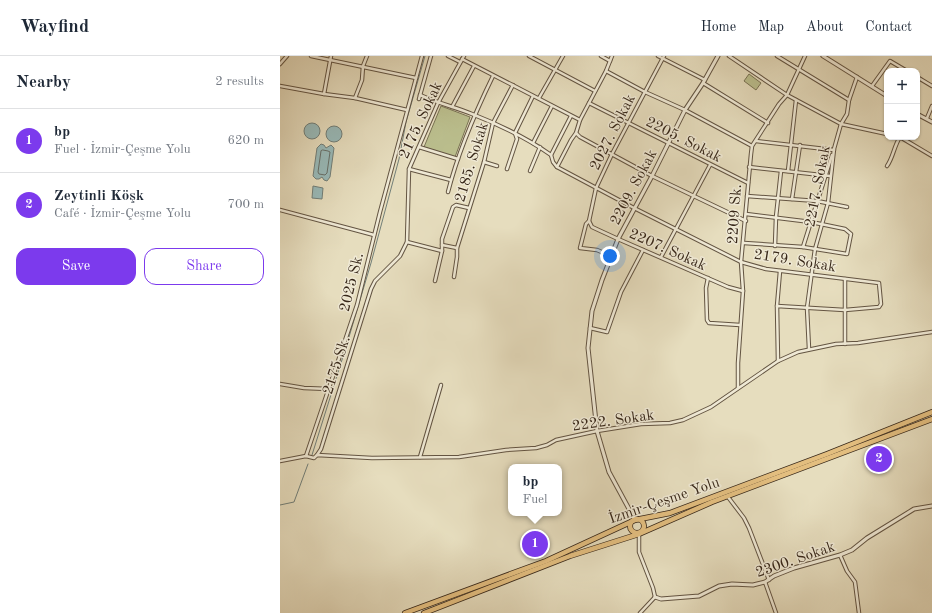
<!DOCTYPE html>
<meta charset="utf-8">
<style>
body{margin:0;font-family:"Old Standard TT",serif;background:#f6f6f7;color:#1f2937}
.controls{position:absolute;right:12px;top:12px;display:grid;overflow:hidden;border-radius:8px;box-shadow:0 1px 3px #0004}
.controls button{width:36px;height:36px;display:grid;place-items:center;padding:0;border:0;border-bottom:1px solid #e0e1e3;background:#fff;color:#1f2937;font:20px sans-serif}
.you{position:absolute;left:330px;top:200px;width:14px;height:14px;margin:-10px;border:3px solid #fff;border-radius:50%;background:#1a73e8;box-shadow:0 0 0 6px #1a73e833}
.badge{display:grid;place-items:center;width:26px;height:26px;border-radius:50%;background:#7c3aed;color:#fff;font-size:13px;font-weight:700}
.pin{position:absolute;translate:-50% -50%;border:2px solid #fff;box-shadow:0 1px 4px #0006}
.popup{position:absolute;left:228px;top:408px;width:54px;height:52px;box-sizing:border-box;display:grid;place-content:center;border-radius:8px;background:#fff;filter:drop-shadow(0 1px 3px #0005);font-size:13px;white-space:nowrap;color:#747a83}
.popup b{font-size:15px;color:#1f2937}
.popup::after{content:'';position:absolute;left:50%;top:100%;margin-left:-8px;border:8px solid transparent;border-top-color:#fff}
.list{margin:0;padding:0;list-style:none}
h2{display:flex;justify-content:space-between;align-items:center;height:52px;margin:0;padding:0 16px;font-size:17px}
h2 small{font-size:13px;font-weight:400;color:#747a83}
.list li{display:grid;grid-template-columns:26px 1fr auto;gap:12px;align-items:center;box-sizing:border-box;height:64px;padding:0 16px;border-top:1px solid #e0e1e3}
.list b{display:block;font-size:15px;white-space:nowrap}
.list p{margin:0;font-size:13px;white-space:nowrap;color:#747a83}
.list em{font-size:13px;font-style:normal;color:#747a83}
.actions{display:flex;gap:8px;padding:12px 16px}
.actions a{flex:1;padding:9px 0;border:1px solid #7c3aed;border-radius:12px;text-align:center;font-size:14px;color:#7c3aed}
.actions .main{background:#7c3aed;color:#fff}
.map{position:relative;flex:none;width:652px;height:557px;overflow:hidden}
header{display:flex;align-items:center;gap:24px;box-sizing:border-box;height:56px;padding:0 20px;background:#fff;border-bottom:1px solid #e0e1e3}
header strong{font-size:19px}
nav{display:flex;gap:22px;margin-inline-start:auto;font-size:14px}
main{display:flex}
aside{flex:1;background:#fff}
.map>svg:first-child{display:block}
</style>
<header>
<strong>Wayfind</strong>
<nav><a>Home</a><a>Map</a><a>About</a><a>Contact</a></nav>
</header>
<main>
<aside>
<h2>Nearby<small>2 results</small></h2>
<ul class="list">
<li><span class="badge">1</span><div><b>bp</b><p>Fuel · İzmir-Çeşme Yolu</p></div><em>620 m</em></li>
<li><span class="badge">2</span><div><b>Zeytinli Köşk</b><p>Café · İzmir-Çeşme Yolu</p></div><em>700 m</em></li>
</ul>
<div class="actions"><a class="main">Save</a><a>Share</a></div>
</aside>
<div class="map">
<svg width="652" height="557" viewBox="0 0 652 557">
<rect width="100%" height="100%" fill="#e6ddbe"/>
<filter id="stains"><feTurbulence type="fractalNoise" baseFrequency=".005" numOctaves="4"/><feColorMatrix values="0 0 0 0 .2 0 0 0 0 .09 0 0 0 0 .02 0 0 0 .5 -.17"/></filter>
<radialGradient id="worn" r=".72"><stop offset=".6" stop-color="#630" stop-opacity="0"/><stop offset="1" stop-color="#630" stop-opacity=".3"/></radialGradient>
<!-- green -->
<g fill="#bbbf8e" stroke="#797354">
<path d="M469,18L481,27L476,34L464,25Z"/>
<path d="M161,50L190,61L175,101L144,91Z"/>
</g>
<!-- water -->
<g fill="#99bab9" stroke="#727f79">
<circle cx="32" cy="75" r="8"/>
<circle cx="54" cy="78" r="8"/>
<path d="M41,88L44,89L46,92L51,89L54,92L50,121L47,125L44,124L42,121L39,123H36L33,120L37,92Z"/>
<path d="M33,130L43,132L42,143L32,142Z"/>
</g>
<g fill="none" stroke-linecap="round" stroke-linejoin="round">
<!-- shore -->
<path stroke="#687069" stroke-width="1" d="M43,94L48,95L50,96L47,117L45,119L39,118L38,116L41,95Z"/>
<!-- stream -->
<g stroke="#727f79" stroke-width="1">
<path d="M32,399L66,291L91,207L119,103L126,66L145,0"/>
<path d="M0,449L14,446L28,408"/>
</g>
<!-- minor casing -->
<g stroke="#635442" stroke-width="4.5">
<g id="minor">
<path d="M31,0L136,22"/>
<path d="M168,0L180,6"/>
<path d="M249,0L315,35"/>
<path d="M321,0L330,5"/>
<path d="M378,0L425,24"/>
<path d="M449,0L507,39L561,68L607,78"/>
<path d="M497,0L569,44"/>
<path d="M182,3L300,64"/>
<path d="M0,8L7,0"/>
<path d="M326,15L365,36L405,54L472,90"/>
<path d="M637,21L652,30"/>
<path d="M423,27L488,67"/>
<path d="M0,30L44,38L75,42L127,54"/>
<path d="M592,30L610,5L627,15"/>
<path d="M44,38L51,0"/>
<path d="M140,39C157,47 175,51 192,58C220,69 247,82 271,99"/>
<path d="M75,42L82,24L83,10L87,0"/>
<path d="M259,42L283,0"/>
<path d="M139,43L151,0"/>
<path d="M309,47L468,127"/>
<path d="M172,51L194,10"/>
<path d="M291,60L271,99L273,106L277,111L354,152L461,206L486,213L599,227L601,248L599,251L565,254L497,250L498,305"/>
<path d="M647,62L652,50"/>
<path d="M296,77L300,81L372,120L466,165"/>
<path d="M620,81L652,100"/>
<path d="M476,85L554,94"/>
<path d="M253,87L272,50"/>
<path d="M139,91L178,103"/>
<path d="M204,106L217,110"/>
<path d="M607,110C613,102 614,90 620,81"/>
<path d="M277,111L291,84L296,77L300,64L326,15L332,0"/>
<path d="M469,111L550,120"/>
<path d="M129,113L171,124"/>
<path d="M227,113L237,83L235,77L253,40"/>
<path d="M250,115L260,91"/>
<path d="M508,115L516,44"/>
<path d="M168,136C178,96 195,57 213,20"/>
<path d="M467,140L537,145L567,151"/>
<path d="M512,143L520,89"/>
<path d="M0,154L94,179"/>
<path d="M309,165L312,171L338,183L448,231L463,235"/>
<path d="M127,186L162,195V183L173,151L176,149L189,152"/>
<path d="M464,187L523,191L567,198L571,178L565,173L531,166L466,158"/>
<path d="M162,189L177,192"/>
<path d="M495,190L496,161L501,115"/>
<path d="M523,191L552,99"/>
<path d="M331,200L317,194L300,192L306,168L309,165L316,132L332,98L384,0"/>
<path d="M381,201L430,109"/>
<path d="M174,221L177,201V192L204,106L213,67L233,29"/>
<path d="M428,222L426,232L427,264L429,267L460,269"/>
<path d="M155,225L162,195"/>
<path d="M497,250L500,215"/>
<path d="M310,272L327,276L341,236L363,194"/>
<path d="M565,288V223"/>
<path d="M529,293L527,252L535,193L548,147L554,93L561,68L567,58L569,44L577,21"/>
<path d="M0,328L24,332L49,333"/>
<path d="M458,332V307L463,235L461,206L471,98L472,90L499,48L507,39L525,0"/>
<path d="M37,399L41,393L91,233L95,225L120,200L127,186L129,113L158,47L184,0"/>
<path d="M26,400L77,249L100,156L142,0"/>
<path d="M140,401L161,329"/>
<path d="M0,405L26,400L34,402L37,399L92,402L179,401L226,394L256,392L267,389L276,384L317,375L361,368L390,367L403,364L431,351L498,305L518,296L556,288L578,287L652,276"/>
<path d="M448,441L464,462L469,472L489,524"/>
<path d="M359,479V496L373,532L375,541L360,557"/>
<path d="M560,499L567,515L575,526L579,557"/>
<path d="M485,526L496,557"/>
</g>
</g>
<!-- tertiary casing -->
<g stroke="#635442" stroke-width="5">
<g id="tertiary">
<path d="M543,0L607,40"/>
<path d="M637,58L652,66"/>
<path d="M355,464L329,416L317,375L308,292L312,255L322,224L338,183L372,120L405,54L423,27L438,0"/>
<path d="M375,541L381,543L419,540L439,530L452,528L473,529L485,526L494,520L514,512L560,499L572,494L587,482L634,453L652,450"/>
</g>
</g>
<!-- trunk casing -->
<g stroke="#372719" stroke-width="6">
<g id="trunk">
<circle cx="357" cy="470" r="7"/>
<path d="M125,557L266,505L355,464L390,457L547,398L652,356"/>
<path d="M144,557L290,500L359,478L432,446L652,363"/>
</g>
</g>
<!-- minor -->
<use href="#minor" stroke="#efe9d5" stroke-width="2.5"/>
<!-- tertiary -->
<use href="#tertiary" stroke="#efe9d5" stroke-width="3"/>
<!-- trunk -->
<use href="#trunk" stroke="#e3be7f" stroke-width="4.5"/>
</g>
<g text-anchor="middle" stroke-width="3" stroke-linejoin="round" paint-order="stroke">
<!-- street labels -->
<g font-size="15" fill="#372719" stroke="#efe9d5">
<text transform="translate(140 64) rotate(-65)" y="5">2175. Sokak</text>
<text transform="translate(332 76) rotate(-63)" y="5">2027. Sokak</text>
<text transform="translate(404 83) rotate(27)" y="5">2205. Sokak</text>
<text transform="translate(191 106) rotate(-73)" y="5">2185. Sokak</text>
<text transform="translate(537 130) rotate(-79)" y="5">2217. Sokak</text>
<text transform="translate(353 131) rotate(-62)" y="5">2209. Sokak</text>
<text transform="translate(454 158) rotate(-86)" y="5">2209 Sk.</text>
<text transform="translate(388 193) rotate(24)" y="5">2207. Sokak</text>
<text transform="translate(515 204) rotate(9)" y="5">2179. Sokak</text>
<text transform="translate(71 226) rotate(-76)" y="5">2025 Sk.</text>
<text transform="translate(56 309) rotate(-72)" y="5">2175 Sk.</text>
<text transform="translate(333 364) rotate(-8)" y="5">2222. Sokak</text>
<text transform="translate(384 444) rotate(-19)" y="5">İzmir-Çeşme Yolu</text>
<text transform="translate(515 503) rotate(-19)" y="5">2300. Sokak</text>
</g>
</g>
<rect width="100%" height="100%" filter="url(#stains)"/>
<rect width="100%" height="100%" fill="url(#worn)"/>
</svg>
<div class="controls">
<button>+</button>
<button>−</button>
</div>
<div class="you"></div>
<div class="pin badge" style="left:255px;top:488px">1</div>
<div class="popup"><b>bp</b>Fuel</div>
<div class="pin badge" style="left:599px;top:403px">2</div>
</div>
</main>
